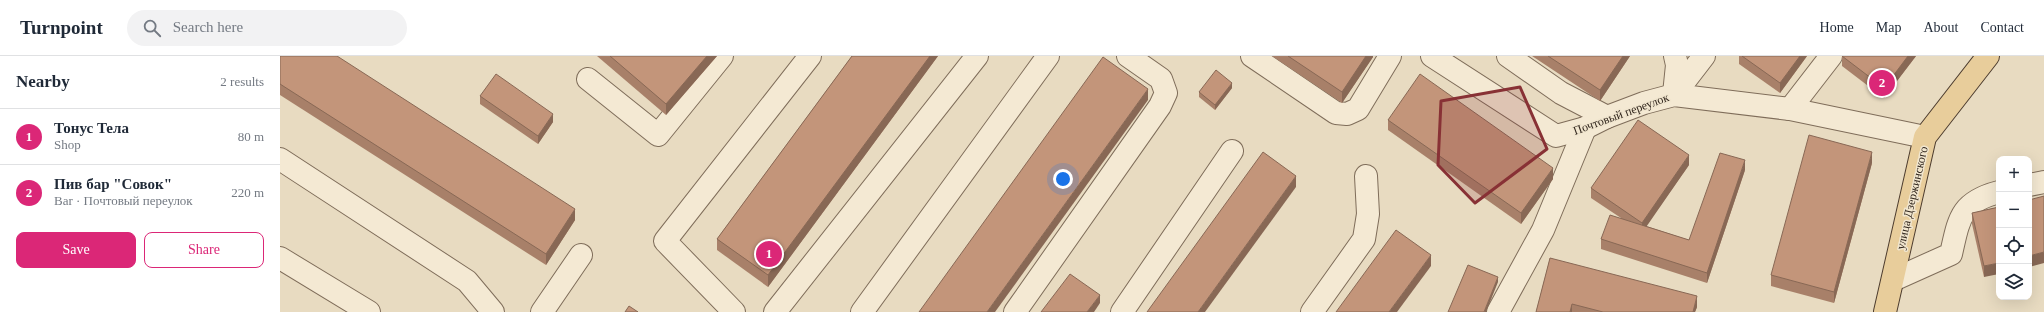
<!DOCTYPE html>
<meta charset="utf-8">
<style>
body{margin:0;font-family:Georgia,serif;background:#f2f2f3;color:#1f2937}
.controls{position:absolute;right:12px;bottom:12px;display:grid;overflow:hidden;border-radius:8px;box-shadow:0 4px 16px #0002}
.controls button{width:36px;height:36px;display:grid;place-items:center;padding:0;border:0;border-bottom:1px solid #e0e1e3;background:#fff;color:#1f2937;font:20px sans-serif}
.you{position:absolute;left:783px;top:123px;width:14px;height:14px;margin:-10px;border:3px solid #fff;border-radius:50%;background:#1a73e8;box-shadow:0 0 0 6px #1a73e833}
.badge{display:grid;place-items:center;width:26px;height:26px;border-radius:50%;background:#db2777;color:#fff;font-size:13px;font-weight:700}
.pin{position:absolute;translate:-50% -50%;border:2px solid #fff;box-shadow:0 1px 4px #0006}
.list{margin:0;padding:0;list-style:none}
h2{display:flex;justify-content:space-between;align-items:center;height:52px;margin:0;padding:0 16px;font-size:17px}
h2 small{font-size:13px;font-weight:400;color:#747a83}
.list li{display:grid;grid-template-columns:26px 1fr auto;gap:12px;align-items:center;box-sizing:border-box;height:56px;padding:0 16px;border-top:1px solid #e0e1e3}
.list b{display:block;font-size:15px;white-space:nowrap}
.list p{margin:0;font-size:13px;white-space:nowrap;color:#747a83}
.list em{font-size:13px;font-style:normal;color:#747a83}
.actions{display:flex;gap:8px;padding:12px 16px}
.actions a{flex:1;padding:9px 0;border:1px solid #db2777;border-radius:8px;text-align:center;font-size:14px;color:#db2777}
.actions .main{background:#db2777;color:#fff}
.icon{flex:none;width:22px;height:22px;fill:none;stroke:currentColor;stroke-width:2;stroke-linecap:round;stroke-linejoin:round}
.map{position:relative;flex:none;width:1764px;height:256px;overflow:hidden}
header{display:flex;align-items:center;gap:24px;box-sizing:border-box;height:56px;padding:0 20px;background:#fff;border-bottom:1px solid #e0e1e3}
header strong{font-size:19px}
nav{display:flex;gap:22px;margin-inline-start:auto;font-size:14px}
.search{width:280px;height:36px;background:#f2f2f3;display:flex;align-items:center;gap:10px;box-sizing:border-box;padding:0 14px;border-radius:22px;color:#747a83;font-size:15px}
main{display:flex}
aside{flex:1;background:#fff}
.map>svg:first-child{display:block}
</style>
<header>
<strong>Turnpoint</strong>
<div class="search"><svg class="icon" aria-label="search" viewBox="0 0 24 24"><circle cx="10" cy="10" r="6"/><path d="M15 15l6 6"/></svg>Search here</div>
<nav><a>Home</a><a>Map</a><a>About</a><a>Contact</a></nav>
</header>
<main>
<aside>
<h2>Nearby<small>2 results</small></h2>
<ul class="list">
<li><span class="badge">1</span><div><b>Тонус Тела</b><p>Shop</p></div><em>80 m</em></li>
<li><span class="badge">2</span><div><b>Пив бар &quot;Совок&quot;</b><p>Bar · Почтовый переулок</p></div><em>220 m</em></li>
</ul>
<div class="actions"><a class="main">Save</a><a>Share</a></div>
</aside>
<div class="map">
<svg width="1764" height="256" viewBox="0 0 1764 256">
<rect width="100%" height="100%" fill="#e8dbc1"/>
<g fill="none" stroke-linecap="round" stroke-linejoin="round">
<!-- minor casing -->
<g stroke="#7f6d5a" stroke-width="24">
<g id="minor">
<path d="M972,0L1056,57L1067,58L1078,53L1110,0"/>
<path d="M1152,0L1276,80L1305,72L1327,61L1364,47L1394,39L1510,53L1645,81"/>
<path d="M1228,0L1281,37L1327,61"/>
<path d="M308,23L378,79L442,0"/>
<path d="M1394,38L1397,9L1395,0"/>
<path d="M1394,39L1424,0"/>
<path d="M1510,53L1551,0"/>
<path d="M0,103L187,225L213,256"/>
<path d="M1749,129L1764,126"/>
<path d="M0,202L89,256"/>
<path d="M1613,224L1671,198C1679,163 1680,146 1719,136"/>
<path d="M262,256L301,199"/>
<path d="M454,256L385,185L530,0"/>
<path d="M495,256L697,0"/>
<path d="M582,256L768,0"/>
<path d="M735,256L880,50L886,37L881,23L848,0"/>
<path d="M842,256L952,95"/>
<path d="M1032,256L1084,183L1088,158L1086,120"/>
<path d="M1218,256L1263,174L1305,72"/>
</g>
</g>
<!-- major casing -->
<g stroke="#4d3c2e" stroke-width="24">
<path id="major" d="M1605,256L1645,81L1708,0"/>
</g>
<!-- minor -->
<use href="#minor" stroke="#f4e9d3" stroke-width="22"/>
<!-- major -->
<use href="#major" stroke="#e8cd9b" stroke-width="22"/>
</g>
<!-- wall -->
<g fill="#a88069">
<path d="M0,0L295,164L266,209L0,39Z"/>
<path d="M317,0H437L386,59Z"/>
<path d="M572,0H658L488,231L437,194V183Z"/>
<path d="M992,0H1093V1L1062,47Z"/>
<path d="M1252,0H1350L1320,45Z"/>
<path d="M1459,0H1527L1500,37L1459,8Z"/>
<path d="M1562,0H1636L1604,42L1562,10Z"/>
<path d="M952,32L935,54L919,41V36Z"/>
<path d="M200,40L273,66L258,88L200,48Z"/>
<path d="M1108,64L1273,123L1241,168L1108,74Z"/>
<path d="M1592,107L1554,247L1491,230V219Z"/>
<path d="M1409,109L1366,170L1409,184L1465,114L1427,227L1321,193V183L1341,162L1311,142V132Z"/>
<path d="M1719,151L1704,221L1692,168V157Z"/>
<path d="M1270,202L1417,251L1415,256H1256Z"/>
</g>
<!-- shaded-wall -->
<g fill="#886855">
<path d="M427,0H437L386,59V48Z"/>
<path d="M650,0H658L488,231V219Z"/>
<path d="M1086,0H1093V1L1062,47V36Z"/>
<path d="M1343,0H1350L1320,45V34Z"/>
<path d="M1520,0H1527L1500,37V27Z"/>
<path d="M1628,0H1636L1604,42V32Z"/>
<path d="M952,27V32L935,54V49Z"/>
<path d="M868,33V44L715,256H707Z"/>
<path d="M273,58V66L258,88V80Z"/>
<path d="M1592,96V107L1554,247V236Z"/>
<path d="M1409,99V109L1362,177V167Z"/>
<path d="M1465,104V114L1427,227V217Z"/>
<path d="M1273,112V123L1241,168V157Z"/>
<path d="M1016,120V131L925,256H918Z"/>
<path d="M295,153V164L266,209V198Z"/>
<path d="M1764,196V207L1749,211V200Z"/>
<path d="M1151,199V210L1117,256H1109Z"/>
<path d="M1719,207V218L1704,221V210Z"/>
<path d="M1218,221V226L1206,256H1204Z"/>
<path d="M820,239V247L814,256H807Z"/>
<path d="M1417,240V251L1415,256H1413Z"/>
<path d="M1292,248V256H1290Z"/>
</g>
<!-- building -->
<g fill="#c3957a" stroke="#886855">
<path d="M0,0H57L295,153L266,198L0,28Z"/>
<path d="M330,0H427L386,48Z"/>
<path d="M572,0H650L488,219L437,183Z"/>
<path d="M1008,0H1086L1062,36Z"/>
<path d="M1268,0H1343L1320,34Z"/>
<path d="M1462,0H1520L1500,27Z"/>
<path d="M1562,0H1628L1604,32Z"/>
<path d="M823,1L868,33L707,256H639Z"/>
<path d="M936,14L952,27L935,49L919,36Z"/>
<path d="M216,18L273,58L258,80L200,40Z"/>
<path d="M1140,18L1273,112L1241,157L1108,64Z"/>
<path d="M1358,64L1409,99L1362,167L1311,132Z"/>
<path d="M1529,79L1592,96L1554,236L1491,219Z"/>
<path d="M983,96L1016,120L918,256H867Z"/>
<path d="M1440,97L1465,104L1427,217L1321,183L1330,159L1409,184Z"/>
<path d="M1764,140V196L1749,200V144Z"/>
<path d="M1719,151V207L1704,210L1692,157Z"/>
<path d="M1116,174L1151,199L1109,256H1056Z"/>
<path d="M1270,202L1417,240L1413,256H1323L1292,248L1290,256H1256Z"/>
<path d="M1188,209L1218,221L1204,256H1168Z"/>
<path d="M790,218L820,239L807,256H761Z"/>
<path d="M349,250L358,256H345Z"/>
</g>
<!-- marked area -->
<path fill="#883135" fill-opacity="0.2" stroke="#883135" stroke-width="3" stroke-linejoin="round" d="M1240,31L1267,93L1195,147L1158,109L1161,45Z"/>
<g text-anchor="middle" stroke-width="3" stroke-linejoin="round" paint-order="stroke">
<!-- street labels -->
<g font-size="12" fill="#31261d" stroke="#f1e6cf">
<text transform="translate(1341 58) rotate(-20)" y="4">Почтовый переулок</text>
<text transform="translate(1632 142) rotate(-77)" y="4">улица Дзержинского</text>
</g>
</g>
</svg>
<div class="controls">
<button>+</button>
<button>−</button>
<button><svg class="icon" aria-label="locate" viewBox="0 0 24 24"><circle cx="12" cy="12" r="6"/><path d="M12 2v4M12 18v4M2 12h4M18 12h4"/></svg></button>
<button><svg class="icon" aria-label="layers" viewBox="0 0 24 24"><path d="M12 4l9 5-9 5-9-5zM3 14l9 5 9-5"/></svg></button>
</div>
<div class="you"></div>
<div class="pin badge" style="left:489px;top:198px">1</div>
<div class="pin badge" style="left:1602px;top:27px">2</div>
</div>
</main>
